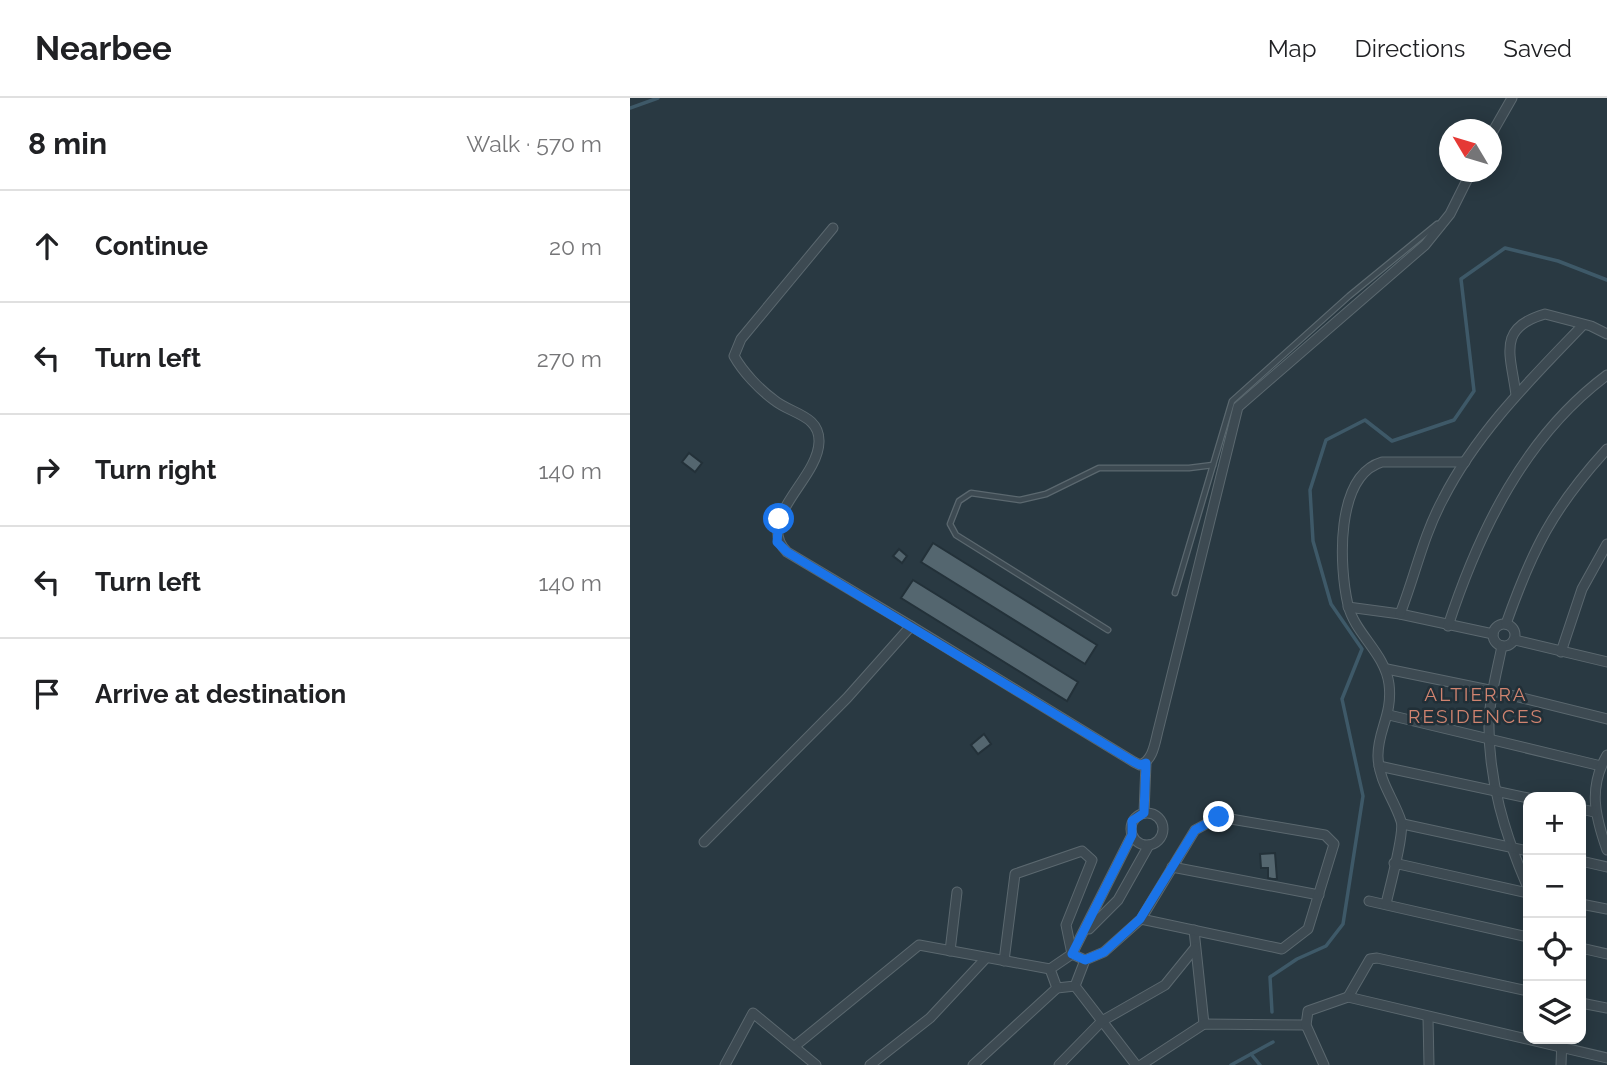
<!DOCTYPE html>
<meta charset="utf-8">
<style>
body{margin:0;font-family:Raleway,sans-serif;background:#f2f2f2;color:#202124}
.controls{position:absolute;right:21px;bottom:21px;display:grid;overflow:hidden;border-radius:14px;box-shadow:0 4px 18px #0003}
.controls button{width:63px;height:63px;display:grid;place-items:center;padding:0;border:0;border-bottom:2px solid #e0e0e0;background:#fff;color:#202124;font:35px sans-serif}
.compass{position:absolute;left:809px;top:21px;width:63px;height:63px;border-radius:50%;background:#fff;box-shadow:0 4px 18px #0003;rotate:308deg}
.stop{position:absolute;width:21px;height:21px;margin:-16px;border:5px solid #1a73e8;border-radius:50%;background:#fff}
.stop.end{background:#1a73e8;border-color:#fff;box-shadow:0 2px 7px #0008}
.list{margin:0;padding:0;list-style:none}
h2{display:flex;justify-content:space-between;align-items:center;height:91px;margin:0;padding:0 28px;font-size:30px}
h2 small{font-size:23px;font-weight:400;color:#757577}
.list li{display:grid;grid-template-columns:46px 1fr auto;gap:21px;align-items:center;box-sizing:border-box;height:112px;padding:0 28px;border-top:2px solid #e0e0e0}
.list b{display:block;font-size:26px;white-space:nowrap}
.list em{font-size:23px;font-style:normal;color:#757577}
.icon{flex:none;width:38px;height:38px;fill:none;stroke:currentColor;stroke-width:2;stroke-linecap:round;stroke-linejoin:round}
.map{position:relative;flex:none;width:977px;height:967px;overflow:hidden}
header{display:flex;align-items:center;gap:42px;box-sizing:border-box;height:98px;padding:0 35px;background:#fff;border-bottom:2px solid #e0e0e0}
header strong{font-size:33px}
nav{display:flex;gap:38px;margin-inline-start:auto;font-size:24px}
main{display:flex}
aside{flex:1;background:#fff}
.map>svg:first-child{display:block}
</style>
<header>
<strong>Nearbee</strong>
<nav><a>Map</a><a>Directions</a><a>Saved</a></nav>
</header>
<main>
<aside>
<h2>8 min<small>Walk · 570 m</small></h2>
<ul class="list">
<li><svg class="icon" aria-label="ahead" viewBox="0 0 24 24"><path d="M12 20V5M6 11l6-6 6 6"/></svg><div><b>Continue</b></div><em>20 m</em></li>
<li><svg class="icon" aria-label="left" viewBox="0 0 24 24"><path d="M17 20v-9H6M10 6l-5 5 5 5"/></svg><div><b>Turn left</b></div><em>270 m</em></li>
<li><svg class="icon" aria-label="right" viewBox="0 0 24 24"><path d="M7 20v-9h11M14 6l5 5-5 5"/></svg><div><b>Turn right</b></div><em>140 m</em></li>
<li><svg class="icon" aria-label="left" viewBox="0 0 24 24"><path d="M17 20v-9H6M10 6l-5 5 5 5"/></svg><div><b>Turn left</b></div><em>140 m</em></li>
<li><svg class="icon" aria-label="arrive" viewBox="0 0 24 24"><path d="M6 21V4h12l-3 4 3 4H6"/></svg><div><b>Arrive at destination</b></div></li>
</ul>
</aside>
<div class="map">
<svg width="977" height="967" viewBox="0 0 977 967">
<rect width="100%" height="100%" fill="#293942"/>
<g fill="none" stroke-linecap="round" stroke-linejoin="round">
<!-- stream -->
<g stroke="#3e5968" stroke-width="3.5">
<path d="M0,10L28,0"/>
<path d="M642,914L640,879L667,861L696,848L713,826L733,698L712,601L732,551L701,506L683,443L680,392L696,342L735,322L762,343L824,322L844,293L831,181L875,150L928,163L977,182"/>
<path d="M621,956L630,967"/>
<path d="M601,967L643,944"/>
</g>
</g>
<!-- building -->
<g fill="#54666f" stroke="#233139" stroke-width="2">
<path d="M59,355L72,365L65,374L52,364Z"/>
<path d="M303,445L467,547L455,566L291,464Z"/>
<path d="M269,451L277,458L272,465L263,458Z"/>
<path d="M283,482L448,584L437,603L271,500Z"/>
<path d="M354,636L361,646L348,656L341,647Z"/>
<path d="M645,755L647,781H643L638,780V770H631L630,756Z"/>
</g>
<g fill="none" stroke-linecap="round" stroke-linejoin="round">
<!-- service casing -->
<g stroke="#5b686f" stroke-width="7">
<g id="service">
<path d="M545,495L602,303L719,198L807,126"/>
<path d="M478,532L326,437L320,426L329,403L341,395L390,402L416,396L469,370H559L583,367"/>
</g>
</g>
<!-- minor casing -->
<g stroke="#5b686f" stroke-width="11">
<g id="minor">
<path d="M862,35L882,0"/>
<path d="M203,130L111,241L104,258C113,274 129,291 144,302C161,316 190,317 189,344C188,382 124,421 157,454L281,528"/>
<path d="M886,297C881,257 866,230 915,216L961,228L977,236"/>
<path d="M718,509L770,516L863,536"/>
<path d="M770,516C785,478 793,438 813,401C847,334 902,280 953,227"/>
<circle cx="874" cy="537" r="11"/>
<path d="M876,526C902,452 923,410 977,351"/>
<path d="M818,528C849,433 895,338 977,277"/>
<path d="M885,542L977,564"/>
<path d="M872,548C867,573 860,598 859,623C858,682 875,737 898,790"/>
<path d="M931,554L952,491L977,446"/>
<path d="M757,571L864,593L977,621"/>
<path d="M759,617L971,668"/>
<path d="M977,657C958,690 965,718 977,752"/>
<path d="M749,668L898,700"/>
<path d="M951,711L964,714"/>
<path d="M514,715L516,665"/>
<circle cx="517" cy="731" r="16"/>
<path d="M773,726L898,753"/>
<path d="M74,744L217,600L281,528L504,664L510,667C524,662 525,643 529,629L608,309L795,147L820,116L841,74"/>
<path d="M951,763L977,769"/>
<path d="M764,765L898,795"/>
<path d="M542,769L689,797"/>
<path d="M739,803L898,839"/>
<path d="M756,806C759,792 775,734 771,723C764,701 749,684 748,659C747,633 763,617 759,586C755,555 725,536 718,507C709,468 705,378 752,364H835"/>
<path d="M951,806L977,811"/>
<path d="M459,831L488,802L519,747"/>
<path d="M564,832L574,926"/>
<path d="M951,850L977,856"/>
<path d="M320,853L327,794"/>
<path d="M442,856L502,737"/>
<path d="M442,856L455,862L445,888L427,890L420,871Z"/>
<path d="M455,862L474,854L511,821L565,732L589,719L695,737L704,746L678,831L652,851L511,821"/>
<path d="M374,863L385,776L452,753L462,762L436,827L442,856"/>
<path d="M445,888L506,967"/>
<path d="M718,899L740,861L747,860L898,893"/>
<path d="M951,905L977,910"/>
<path d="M798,920L799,967"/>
<path d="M165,948L289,847L420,871"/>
<path d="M95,967L123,915L186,967"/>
<path d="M240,967L300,920L356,860"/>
<path d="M343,967L427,890"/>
<path d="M429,967L472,923L535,887L565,850"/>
<path d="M511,967L574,926L676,927"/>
<path d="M694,967L676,927L678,913L718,899L977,960"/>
<path d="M931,967L932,941"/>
</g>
</g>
<!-- service -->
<use href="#service" stroke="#3d4a52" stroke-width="4.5"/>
<!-- minor -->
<use href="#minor" stroke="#3d4a52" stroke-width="9"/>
</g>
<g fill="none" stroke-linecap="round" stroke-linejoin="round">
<!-- route -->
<path stroke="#1a73e8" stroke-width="9" d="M149,421L147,444L157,454L504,664L510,667L516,665L514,715L502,723V737L442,856L455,862L474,854L510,821L565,732L589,719"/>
</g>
<g text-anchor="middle" stroke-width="5" stroke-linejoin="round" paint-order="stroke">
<!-- neighbourhood labels -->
<g font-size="19" letter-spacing="2" fill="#d18470" stroke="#212f37">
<text x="846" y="603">ALTIERRA<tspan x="846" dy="22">RESIDENCES</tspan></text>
</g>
</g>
</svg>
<div class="controls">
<button>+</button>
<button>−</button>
<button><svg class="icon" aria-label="locate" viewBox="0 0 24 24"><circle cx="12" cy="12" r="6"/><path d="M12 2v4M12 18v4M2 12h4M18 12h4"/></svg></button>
<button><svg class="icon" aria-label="layers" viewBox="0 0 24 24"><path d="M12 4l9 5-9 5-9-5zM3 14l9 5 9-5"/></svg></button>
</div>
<svg class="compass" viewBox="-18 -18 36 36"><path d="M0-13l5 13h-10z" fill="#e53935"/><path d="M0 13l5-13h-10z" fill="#757577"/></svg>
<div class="stop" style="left:149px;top:421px"></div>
<div class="stop end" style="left:589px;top:719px"></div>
</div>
</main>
